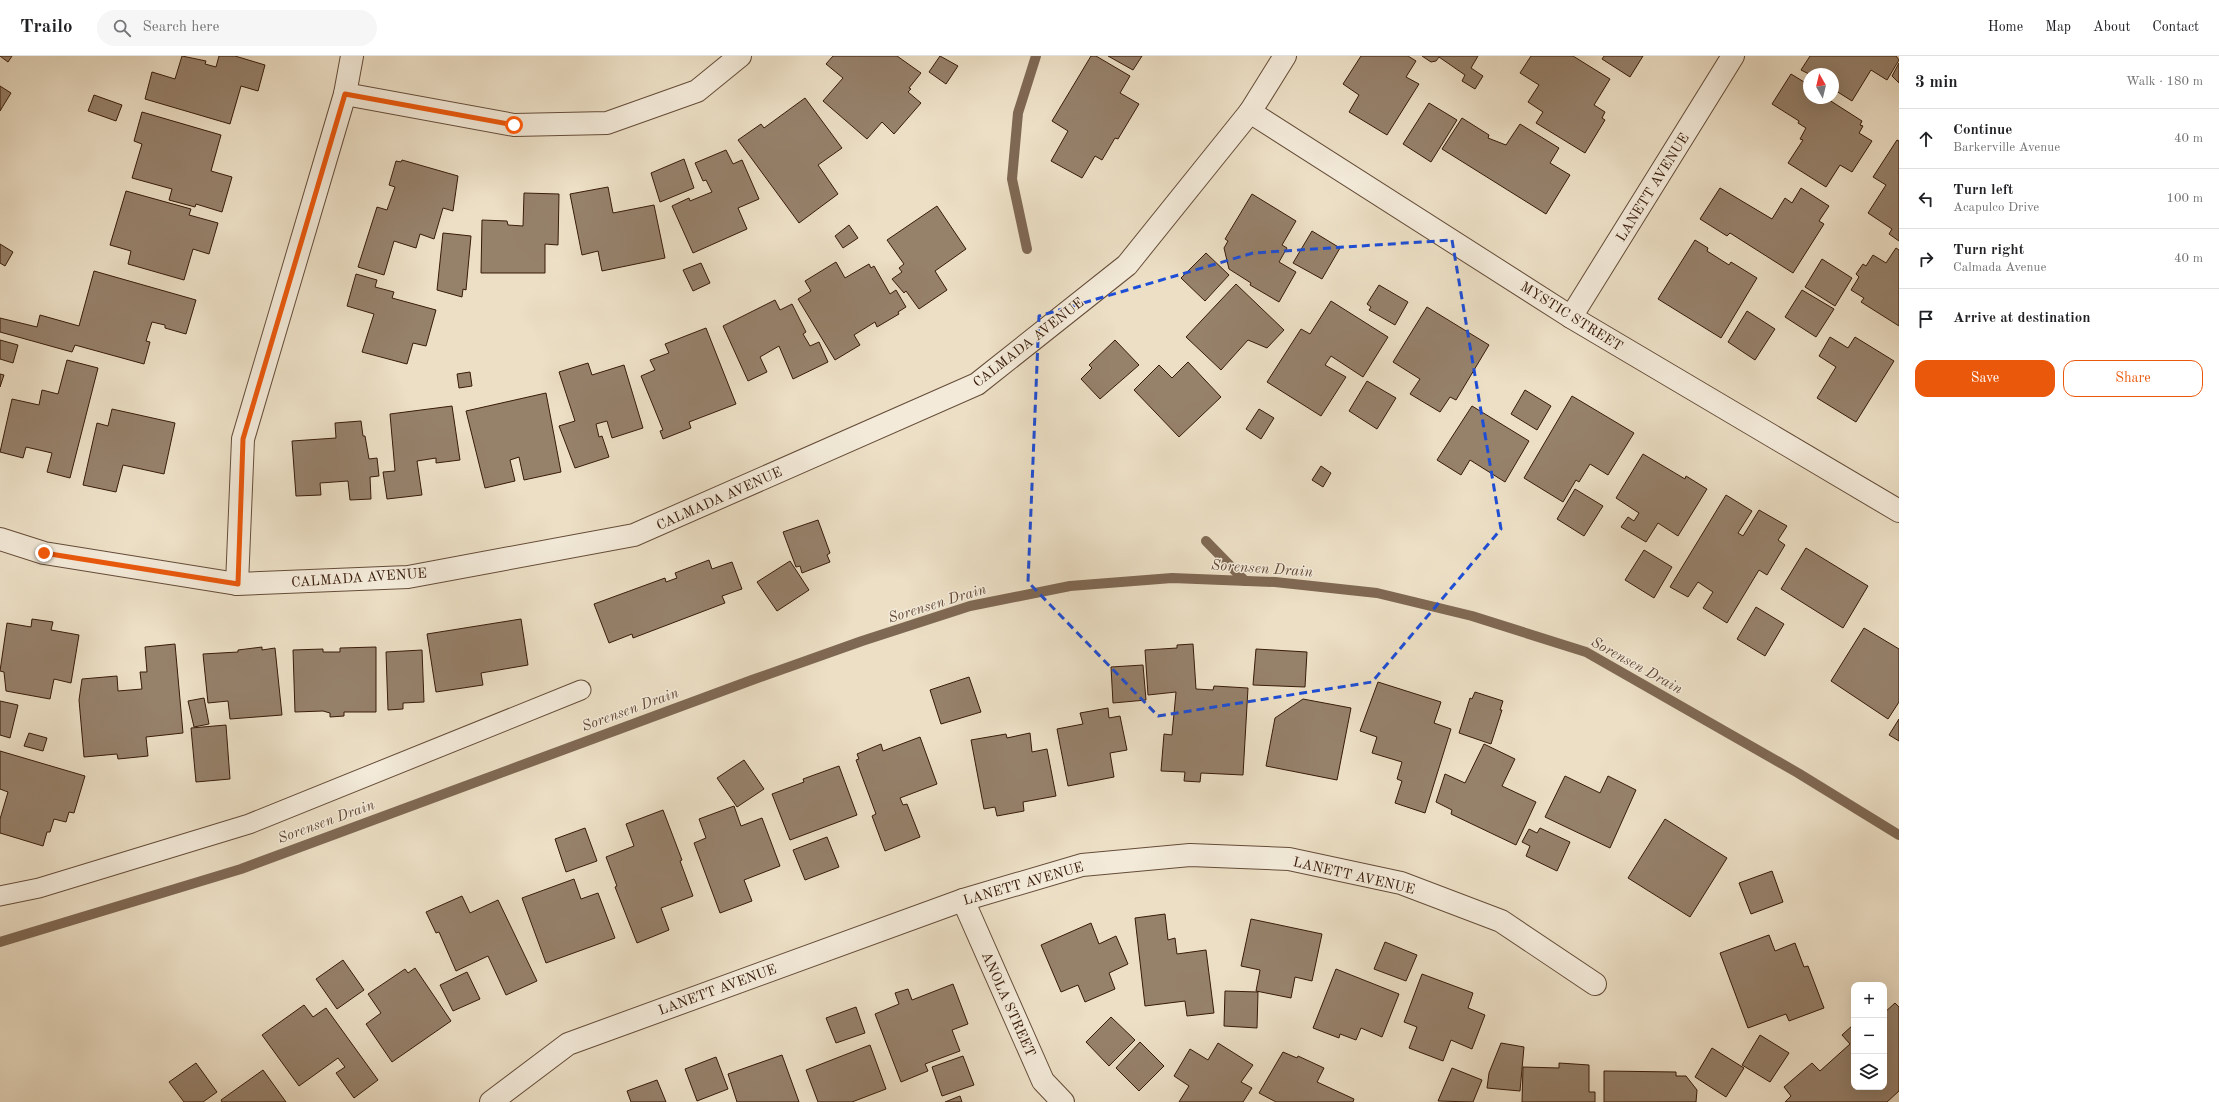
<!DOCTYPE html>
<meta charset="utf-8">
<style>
body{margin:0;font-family:"Old Standard TT",serif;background:#f6f6f6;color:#202124}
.controls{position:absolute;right:12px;bottom:12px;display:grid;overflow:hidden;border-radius:8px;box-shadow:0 4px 16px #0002}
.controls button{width:36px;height:36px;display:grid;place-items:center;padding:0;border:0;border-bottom:1px solid #e0e0e0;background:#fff;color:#202124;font:20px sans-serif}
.compass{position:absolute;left:1803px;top:12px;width:36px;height:36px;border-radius:50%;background:#fff;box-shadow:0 4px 16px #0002;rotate:352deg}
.stop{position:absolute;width:12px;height:12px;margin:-9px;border:3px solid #ea580c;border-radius:50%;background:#fff}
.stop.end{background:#ea580c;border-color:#fff;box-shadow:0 1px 4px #0008}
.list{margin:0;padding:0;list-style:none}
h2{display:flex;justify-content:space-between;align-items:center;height:52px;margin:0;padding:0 16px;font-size:17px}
h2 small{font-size:13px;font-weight:400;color:#757577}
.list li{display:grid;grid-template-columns:26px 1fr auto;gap:12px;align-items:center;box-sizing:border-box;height:60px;padding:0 16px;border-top:1px solid #e0e0e0}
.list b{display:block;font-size:15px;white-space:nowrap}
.list p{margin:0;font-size:13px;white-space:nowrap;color:#757577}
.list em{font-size:13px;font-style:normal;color:#757577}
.actions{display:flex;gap:8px;padding:12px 16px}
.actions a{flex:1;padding:9px 0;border:1px solid #ea580c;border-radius:12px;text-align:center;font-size:14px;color:#ea580c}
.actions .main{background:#ea580c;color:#fff}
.icon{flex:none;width:22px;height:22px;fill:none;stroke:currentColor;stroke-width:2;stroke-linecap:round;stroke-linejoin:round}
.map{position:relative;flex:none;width:1899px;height:1046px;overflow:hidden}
header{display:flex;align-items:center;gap:24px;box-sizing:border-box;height:56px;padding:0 20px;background:#fff;border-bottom:1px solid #e0e0e0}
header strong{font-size:19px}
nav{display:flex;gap:22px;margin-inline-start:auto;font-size:14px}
.search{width:280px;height:36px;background:#f6f6f6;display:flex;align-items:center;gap:10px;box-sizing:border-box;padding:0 14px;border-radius:22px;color:#757577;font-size:15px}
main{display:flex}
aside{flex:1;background:#fff}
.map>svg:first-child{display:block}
</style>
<header>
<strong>Trailo</strong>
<div class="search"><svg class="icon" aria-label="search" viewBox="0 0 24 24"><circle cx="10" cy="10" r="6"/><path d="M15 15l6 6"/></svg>Search here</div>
<nav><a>Home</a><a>Map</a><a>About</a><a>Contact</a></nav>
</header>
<main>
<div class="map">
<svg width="1899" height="1046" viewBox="0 0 1899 1046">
<rect width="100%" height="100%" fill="#ecdfc5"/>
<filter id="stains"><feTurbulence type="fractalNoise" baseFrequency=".005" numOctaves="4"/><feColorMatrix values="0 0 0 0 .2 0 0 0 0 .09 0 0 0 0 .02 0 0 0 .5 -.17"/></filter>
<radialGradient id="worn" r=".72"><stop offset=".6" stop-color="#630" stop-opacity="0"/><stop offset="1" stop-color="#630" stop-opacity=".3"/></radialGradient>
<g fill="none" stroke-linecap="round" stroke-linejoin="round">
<!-- stream -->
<g stroke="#7f6853" stroke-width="10">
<path d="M1027,193L1012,123L1018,57L1036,0"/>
<path d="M1206,485L1245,525"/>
<path d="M0,886L241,813L752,624L862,585L970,550L1070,530L1172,522L1275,526L1377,537L1472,560L1586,596L1798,717L1899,779"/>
</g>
</g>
<!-- building -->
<g fill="#96816b" stroke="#381b09">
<path d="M0,0H12L8,6Z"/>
<path d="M182,0L206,5L205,8L216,11L219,0H235L265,9L258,35L241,30L230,68L145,43L152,16L175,23Z"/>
<path d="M833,0H897L921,17L909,32L911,33L908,36L921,47L894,78L882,66L867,83L823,45L843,22L826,8Z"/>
<path d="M940,0L958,10L946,28L929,16Z"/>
<path d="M1091,0H1096L1130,20L1120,37L1139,48L1118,83L1115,82L1102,104L1095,100L1082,122L1051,105L1068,75L1052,65Z"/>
<path d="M1108,0H1142L1133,14Z"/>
<path d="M1361,0H1408L1416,5L1406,21L1419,28L1387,79L1349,56L1359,39L1343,28Z"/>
<path d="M1422,0H1478L1471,12L1483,20L1475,33L1462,25L1465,19L1439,1L1436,5L1431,6Z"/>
<path d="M1531,0H1573L1610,23L1594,49L1605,56L1602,62L1605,64L1585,97L1536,67L1543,56L1528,46L1539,29L1520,17Z"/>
<path d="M1604,0H1643L1630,21L1602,3Z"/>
<path d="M1810,0H1896L1899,4L1887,24L1871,14L1852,45L1833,33V18H1809L1801,14Z"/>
<path d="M1899,7V27L1892,20Z"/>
<path d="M1791,18L1809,29V42H1826L1862,65L1860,69L1863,70L1859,77L1872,85L1852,116L1840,109L1826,131L1788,107L1803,84L1800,83L1806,72L1798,67L1799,65L1772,48Z"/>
<path d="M0,30L11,37L0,55Z"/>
<path d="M94,39L122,49L116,65L88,55Z"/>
<path d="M805,42L842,92L818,109L838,138L799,167L738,84L761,68L764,72Z"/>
<path d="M1429,47L1457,64L1431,106L1403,88Z"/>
<path d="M142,56L221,79L211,115L232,121L222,156L196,148L195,151L169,144L172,133L132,122L142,88L134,85Z"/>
<path d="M1462,62L1489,79L1488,82L1506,89L1520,68L1559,92L1550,107L1570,119L1546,158L1442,93Z"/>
<path d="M1897,84L1899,85V185L1889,178L1892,173L1868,157L1886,129L1873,121Z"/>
<path d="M726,94L733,108L742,104L759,143L738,152L747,173L693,197L672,150L689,142L690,145L712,136L706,124L703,125L695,107Z"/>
<path d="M684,103L694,132L660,146L651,117Z"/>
<path d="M402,104L458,120L453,155L443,152L434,183L420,178L416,192L394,185L384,219L358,211L377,151L387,154L395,131L389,129L396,105L401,106Z"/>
<path d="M608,131L613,157L654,149L665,202L602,215L598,195L582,199L570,138Z"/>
<path d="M1720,132L1772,163L1785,142L1792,147L1801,132L1829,150L1819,165L1824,168L1793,217L1730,177L1727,180L1700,163Z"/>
<path d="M126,135L191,153L189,159L218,167L209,198L193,193L184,224L128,208L131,195L110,189Z"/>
<path d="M524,137L559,138L558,189L545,188V217H481L482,164L507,165L508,169L523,170Z"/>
<path d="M1252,138L1296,165L1282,189L1287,192L1279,206L1296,216L1279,246L1250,229L1251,227L1229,213L1224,192L1228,185L1225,183Z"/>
<path d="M937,150L966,193L935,215L947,234L919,253L906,235L904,237L892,223L902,216L899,212L904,208L887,184Z"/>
<path d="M849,169L858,182L843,192L835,180Z"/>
<path d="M1312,175L1340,192L1322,223L1293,207Z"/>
<path d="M443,177L471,180L466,234L463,233L462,241L437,234Z"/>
<path d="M1695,184L1708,192L1707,195L1729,209L1731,206L1757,222L1721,282L1658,243Z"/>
<path d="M0,188L13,196L5,210L0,207Z"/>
<path d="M1896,192L1899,194V270L1861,246L1864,242L1851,234L1859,221L1856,218L1863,208L1866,210L1873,199L1886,207Z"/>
<path d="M1206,197L1229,219L1205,245L1181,222Z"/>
<path d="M1822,203L1852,222L1835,250L1805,231Z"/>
<path d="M836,206L845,222L869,208L871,212L874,210L890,238L896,234L906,251L898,256L899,258L877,271L875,266L854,279L860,289L835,304L798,243L811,235L805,225Z"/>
<path d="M701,207L710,227L693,235L683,214Z"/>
<path d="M94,215L196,244L186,278L165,272V269L152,266L146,285L150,286L144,308L75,289L72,296L0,276V262L37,271L40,259L79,270Z"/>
<path d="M356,218L377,224L375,231L394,236L392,242L436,254L426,290L413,287L407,308L362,296L374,258L347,250Z"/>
<path d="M1236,228L1284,274L1267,292L1248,284L1221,314L1186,281Z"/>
<path d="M1379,229L1408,246L1395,269L1369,254L1371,251L1367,248Z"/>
<path d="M1802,234L1834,253L1816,281L1785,261Z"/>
<path d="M775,244L780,254L792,248L806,276L803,278L810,290L819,286L828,306L793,323L779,290L760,301L767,316L748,325L723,270Z"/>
<path d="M1331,245L1388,281L1363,321L1331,300L1325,309L1346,321L1321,360L1267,326L1301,273L1310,278Z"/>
<path d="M1427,251L1489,289L1456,344L1450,341L1440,356L1410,338L1420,323L1393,306Z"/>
<path d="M1747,255L1775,273L1755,304L1728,286Z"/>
<path d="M706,272L736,348L689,366L691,372L663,383L660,375L663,374L641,320L655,314L650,304L669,297L665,288Z"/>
<path d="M1830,281L1848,292L1855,281L1894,305L1856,366L1817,342L1836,311L1819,300Z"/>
<path d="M0,284L18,289L13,307L0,303Z"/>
<path d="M1115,284L1139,309L1100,343L1081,323L1092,312L1089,309Z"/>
<path d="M67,304L98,312L70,422L47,416L52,397L26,391L23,402L0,396L12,343L39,349L42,334L58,338Z"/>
<path d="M1188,306L1221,341L1179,381L1134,334L1159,309L1172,322Z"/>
<path d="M588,307L592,319L624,309L643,372L612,382L607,365L596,368L599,381L602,380L609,401L575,412L559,370L575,365L559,316Z"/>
<path d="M470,316L472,330L459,332L457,318Z"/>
<path d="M0,318L4,319L0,331Z"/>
<path d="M1367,325L1396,342L1377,373L1349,355Z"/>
<path d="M1525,334L1551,350L1537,374L1511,358Z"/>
<path d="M546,337L561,416L524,424L519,401L510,404L515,425L485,432L466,355Z"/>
<path d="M1572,340L1634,377L1608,419L1590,408L1579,426L1576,424L1563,446L1524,422Z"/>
<path d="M452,350L460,404L436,407V402L417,405L422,439L387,443L383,416L395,415L390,358Z"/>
<path d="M1472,350L1529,385L1505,426L1470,404L1461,419L1437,404Z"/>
<path d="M112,353L175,367L164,418L123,409L116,436L83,429L97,367L108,370Z"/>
<path d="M1259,353L1274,362L1261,383L1246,373Z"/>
<path d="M361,365L363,380H365L369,403L377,402L379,420L370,421L371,443L350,444L348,425L320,427L321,439L296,440L292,385L336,382L335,367Z"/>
<path d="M1643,398L1685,423L1686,420L1707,433L1678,480L1658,467L1646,486L1621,471L1628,461L1634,465L1639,457L1616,442Z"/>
<path d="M1321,410L1331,417L1323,431L1312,424Z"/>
<path d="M1575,433L1603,450L1584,480L1557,463Z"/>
<path d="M1726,439L1752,455L1738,477L1743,480L1759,454L1787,470L1778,484L1785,489L1767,519L1759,514L1727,567L1703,552L1713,536L1698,526L1688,541L1670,531Z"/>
<path d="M818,464L830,497L827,499L830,506L802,517L800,510L796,511L783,476Z"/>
<path d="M1806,492L1868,530L1843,572L1781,533Z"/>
<path d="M1644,494L1672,511L1654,542L1625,524Z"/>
<path d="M709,504L712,513L732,506L742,533L722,540L725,547L633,582L632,578L609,587L594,548L665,522L666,526L677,522L675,517Z"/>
<path d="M790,505L809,534L777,555L757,526Z"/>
<path d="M1756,551L1784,568L1765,600L1737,583Z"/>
<path d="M32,563L53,566L51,574L79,579L71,627L54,623L50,643L6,635L4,616L0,615L7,567L31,571Z"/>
<path d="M521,563L528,609L481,617L483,629L436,636L427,578Z"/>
<path d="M1864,572L1899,593V646L1888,663L1831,625Z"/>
<path d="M175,588L183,677L146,681L148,700L118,703L117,698L84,701L79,644L82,623L117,620L118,635L142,633L140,616H147L145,591Z"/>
<path d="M1193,588L1196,633L1213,634L1214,630L1248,632L1243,719L1201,717L1200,726L1184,725L1185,716L1161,715L1164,678L1172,679L1176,636L1148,639L1145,594L1177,592V589Z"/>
<path d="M262,591V594L275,592L282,659L230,663L228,645L208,647L203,598L238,596V594Z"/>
<path d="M376,591V656H344V660L330,661V657L323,655L295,656L293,594L323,593V596H340V592Z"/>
<path d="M1256,593L1307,596L1305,631L1253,629Z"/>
<path d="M422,594L424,646L403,647V653L388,654L386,596Z"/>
<path d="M1143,609L1146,644L1113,647L1111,611Z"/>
<path d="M969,621L981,656L941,668L930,634Z"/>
<path d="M1378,626L1441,646L1434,667L1451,673L1425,757L1395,747L1402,725L1397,723L1402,706L1372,697L1377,681L1360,675Z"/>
<path d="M1475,636L1503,645L1500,654H1502L1491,688L1459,677L1470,642L1472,643Z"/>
<path d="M204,642L209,668L194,671L188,645Z"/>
<path d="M1303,643L1351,652L1337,724L1266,710L1275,662Z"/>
<path d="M0,645L18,649L10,682L0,679Z"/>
<path d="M1108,652L1109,662L1120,660L1127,694L1110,697L1114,721L1068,730L1057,673L1083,668L1080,657Z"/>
<path d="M1899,663V685L1889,679Z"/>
<path d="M226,669L230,723L196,726L191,672Z"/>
<path d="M29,677L47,682L43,695L24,690Z"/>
<path d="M1030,677L1032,696L1047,693L1056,740L1023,746L1024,755L997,760L995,751L984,753L971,684L1006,678L1007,682Z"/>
<path d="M920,681L937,728L900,742L903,749L907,748L920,781L885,795L872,760L876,758L856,704L859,703L857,698L881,688L883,695Z"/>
<path d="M1484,688L1515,703L1502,730L1536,746L1516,789L1451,758L1452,754L1436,746L1445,718L1465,727Z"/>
<path d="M0,695L85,720L74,757L69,756L66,766L54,763L50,776H47L43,790L0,777V763L8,736L0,733Z"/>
<path d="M744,704L764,733L737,751L717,722Z"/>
<path d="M839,710L857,759L790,784L772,738L804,726L803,723Z"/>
<path d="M1565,720L1600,737L1608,720L1636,734L1610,792L1545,761Z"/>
<path d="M734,750L741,770L762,762L780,810L744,824L752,845L720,857L694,787L706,782L699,763Z"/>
<path d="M663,754L682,804L680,805L693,840L661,852L669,874L637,887L615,831L617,830L606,801L634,790L626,768Z"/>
<path d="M1665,763L1727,802L1690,861L1628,822Z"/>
<path d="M585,772L597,805L566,816L555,783Z"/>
<path d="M1540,772L1570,786L1557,815L1526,800L1530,790L1522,786L1529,773L1537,777Z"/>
<path d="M827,781L839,811L805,824L793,794Z"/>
<path d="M1772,815L1783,846L1751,858L1739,827Z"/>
<path d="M574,823L581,843L598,837L615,882L546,907L522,842Z"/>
<path d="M462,840L470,857L498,844L537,925L506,939L488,900L456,915L439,876L436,877L426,856Z"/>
<path d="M1165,858L1168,884L1175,882L1177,898L1206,894L1214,957L1187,960L1185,945L1145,950L1135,862Z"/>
<path d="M1251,863L1322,878L1312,925L1295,921L1291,942L1256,935L1260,914L1241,910Z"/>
<path d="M1091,867L1099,888L1116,880L1128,908L1109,917L1115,933L1085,946L1078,929L1061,936L1041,889Z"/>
<path d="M1769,879L1775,895L1795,887L1804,911L1808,910L1824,952L1789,965L1786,958L1748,972L1720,897Z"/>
<path d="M1385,886L1417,899L1406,925L1374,913Z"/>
<path d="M343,904L364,934L337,953L316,923Z"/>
<path d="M415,912L451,965L392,1006L366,968L381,957L368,938L405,913L408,917Z"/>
<path d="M1336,913L1399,938L1382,981L1361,972L1356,984L1340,978L1339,982L1313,972Z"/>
<path d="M467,916L480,943L453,955L440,929Z"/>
<path d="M1422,918L1473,937L1468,952L1485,959L1472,993L1451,984L1443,1005L1409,992L1417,971L1404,966Z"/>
<path d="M953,928L968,968L952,974L960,995L925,1008L928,1015L901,1026L875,958L899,948L895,937L908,933L912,944Z"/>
<path d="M1225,935L1258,936L1257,972L1224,970Z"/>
<path d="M1895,947L1899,951V1035L1887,1046H1785L1791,1040L1784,1031L1812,1007L1820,1015L1850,988L1842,979L1854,968V1031H1884V957Z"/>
<path d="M304,949L313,961L326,952L378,1024L354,1042L336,1017L345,1011L338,1002L299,1030L262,979Z"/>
<path d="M856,951L865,977L836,987L826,962Z"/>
<path d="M1111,961L1135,984L1109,1010L1086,986Z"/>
<path d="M1760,979L1789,997L1770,1026L1742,1009Z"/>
<path d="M1140,986L1164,1010L1139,1035L1116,1012Z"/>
<path d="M1218,987L1253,1009L1241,1026L1252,1032L1243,1046H1179L1189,1030L1174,1020L1190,993L1208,1004Z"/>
<path d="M1501,987L1524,991L1520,1035L1487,1032L1489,1017Z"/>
<path d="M870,989L886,1033L852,1046H818L806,1014Z"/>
<path d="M1712,992L1744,1012L1726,1041L1695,1021Z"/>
<path d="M1283,996L1297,1002L1298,1000L1324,1012L1317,1026L1354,1043L1353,1046H1276L1259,1037Z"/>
<path d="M782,999L799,1046H737L728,1018Z"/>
<path d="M963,1000L974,1029L942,1040L932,1011Z"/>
<path d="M716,1001L728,1033L697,1045L685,1013Z"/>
<path d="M196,1007L217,1036L203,1046H184L169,1026Z"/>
<path d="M1559,1007L1589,1009V1036H1595V1046H1522L1523,1011L1559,1012Z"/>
<path d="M1452,1012L1482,1024L1473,1046L1438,1045Z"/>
<path d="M263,1014L286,1046H222L221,1044Z"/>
<path d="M1604,1015L1676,1016V1020H1686L1697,1034L1696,1046H1604Z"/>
<path d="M657,1024L666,1046H631L627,1035Z"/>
<path d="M960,1040L962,1046H945Z"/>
</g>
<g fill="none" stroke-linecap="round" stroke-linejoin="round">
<!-- service casing -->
<g stroke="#654c38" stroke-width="21">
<path id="service" d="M0,840L39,832L249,768L581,634"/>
</g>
<!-- minor casing -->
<g stroke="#654c38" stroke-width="24">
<g id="minor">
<path d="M345,38L514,69L607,67L697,35L740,0"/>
<path d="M1250,56L1571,261L1899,455"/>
<path d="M1571,261L1733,0"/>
<path d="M0,483L44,497L237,528L408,521L634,479L977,328L1127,209L1250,56L1285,0"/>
<path d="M237,528L243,383L345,38L352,0"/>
<path d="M963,844L1043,1025L1063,1046"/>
<path d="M491,1046L568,988L963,844L1082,809L1190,799L1289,803L1401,827L1501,865L1595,928"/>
</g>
</g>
<!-- service -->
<use href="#service" stroke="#f3ead9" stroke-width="19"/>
<!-- minor -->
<use href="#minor" stroke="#f3ead9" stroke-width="22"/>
</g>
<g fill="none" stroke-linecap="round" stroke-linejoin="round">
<!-- route -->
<path stroke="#ea580c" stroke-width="5" d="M44,497L238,528L243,383L345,38L514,69"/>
</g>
<!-- marked area -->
<path fill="none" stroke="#1d4ed8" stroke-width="3" stroke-dasharray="8 5" stroke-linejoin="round" d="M1452,184L1501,473L1372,626L1158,660L1028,526L1039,260L1253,197Z"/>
<g text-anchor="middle" stroke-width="3" stroke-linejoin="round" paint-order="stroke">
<!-- street labels -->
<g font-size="14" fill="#381b09" stroke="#f3ead9">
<text transform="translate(1652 131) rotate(-58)" y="5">LANETT AVENUE</text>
<text transform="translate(1572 260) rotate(32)" y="5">MYSTIC STREET</text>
<text transform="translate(1028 286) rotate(-38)" y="5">CALMADA AVENUE</text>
<text transform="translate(719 442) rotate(-24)" y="5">CALMADA AVENUE</text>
<text transform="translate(359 521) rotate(-4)" y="5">CALMADA AVENUE</text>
<text transform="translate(1354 819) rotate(13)" y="5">LANETT AVENUE</text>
<text transform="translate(1023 827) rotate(-16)" y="5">LANETT AVENUE</text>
<text transform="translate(717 933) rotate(-20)" y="5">LANETT AVENUE</text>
<text transform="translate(1009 948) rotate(66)" y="5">ANOLA STREET</text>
</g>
<!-- water labels -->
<g font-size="15" font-style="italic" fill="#624834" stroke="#f3ead9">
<text transform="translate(1262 512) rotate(4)" y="5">Sorensen Drain</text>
<text transform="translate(937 547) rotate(-17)" y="5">Sorensen Drain</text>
<text transform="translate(1637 609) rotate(29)" y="5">Sorensen Drain</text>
<text transform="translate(630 653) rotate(-20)" y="5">Sorensen Drain</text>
<text transform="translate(326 765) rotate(-20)" y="5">Sorensen Drain</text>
</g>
</g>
<rect width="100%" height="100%" filter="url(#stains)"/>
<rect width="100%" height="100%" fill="url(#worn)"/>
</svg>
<div class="controls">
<button>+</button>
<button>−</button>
<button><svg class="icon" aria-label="layers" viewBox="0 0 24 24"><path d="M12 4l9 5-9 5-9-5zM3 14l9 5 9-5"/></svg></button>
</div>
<svg class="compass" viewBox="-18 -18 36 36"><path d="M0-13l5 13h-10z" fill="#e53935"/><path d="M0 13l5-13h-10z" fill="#757577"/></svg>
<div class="stop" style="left:514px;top:69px"></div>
<div class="stop end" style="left:44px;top:497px"></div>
</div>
<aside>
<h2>3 min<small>Walk · 180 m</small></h2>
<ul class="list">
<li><svg class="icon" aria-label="ahead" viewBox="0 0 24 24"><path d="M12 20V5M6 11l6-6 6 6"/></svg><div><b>Continue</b><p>Barkerville Avenue</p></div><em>40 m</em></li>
<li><svg class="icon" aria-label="left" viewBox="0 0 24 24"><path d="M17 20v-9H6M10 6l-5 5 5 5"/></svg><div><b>Turn left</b><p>Acapulco Drive</p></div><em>100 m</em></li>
<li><svg class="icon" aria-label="right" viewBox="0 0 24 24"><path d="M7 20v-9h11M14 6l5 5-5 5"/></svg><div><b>Turn right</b><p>Calmada Avenue</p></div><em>40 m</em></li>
<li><svg class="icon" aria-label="arrive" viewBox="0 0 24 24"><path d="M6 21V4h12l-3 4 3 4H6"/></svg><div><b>Arrive at destination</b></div></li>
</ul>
<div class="actions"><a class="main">Save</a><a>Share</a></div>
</aside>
</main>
